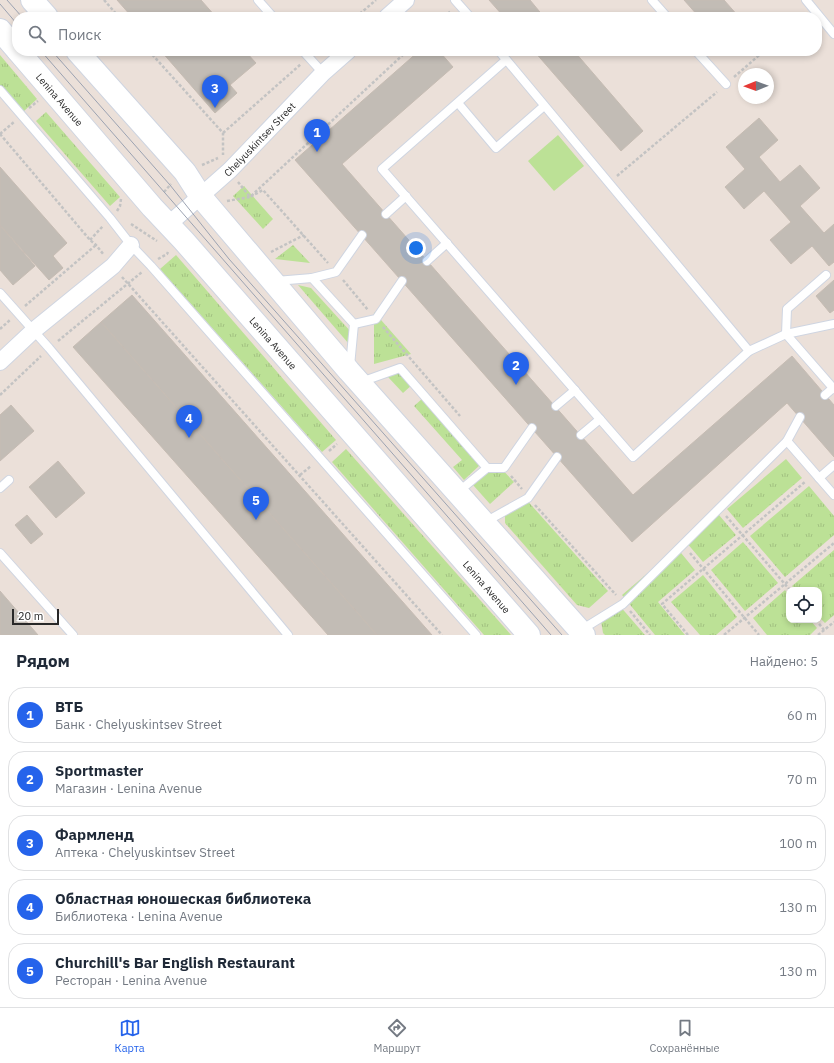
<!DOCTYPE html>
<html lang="ru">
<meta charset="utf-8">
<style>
body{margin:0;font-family:"IBM Plex Sans",sans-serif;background:#f6f6f7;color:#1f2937}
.controls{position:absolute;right:12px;bottom:12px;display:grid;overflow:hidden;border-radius:8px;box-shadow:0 2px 6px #0003}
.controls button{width:36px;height:36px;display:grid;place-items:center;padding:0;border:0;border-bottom:1px solid #e0e1e3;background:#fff;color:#1f2937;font:20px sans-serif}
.compass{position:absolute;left:738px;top:68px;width:36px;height:36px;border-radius:50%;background:#fff;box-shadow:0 2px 6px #0003;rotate:269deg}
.scale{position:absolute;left:12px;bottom:10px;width:47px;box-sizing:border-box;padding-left:4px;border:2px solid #282828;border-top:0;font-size:11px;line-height:14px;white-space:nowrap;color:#282828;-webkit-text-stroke:3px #fff;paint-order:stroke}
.you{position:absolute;left:416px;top:248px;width:14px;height:14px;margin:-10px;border:3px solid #fff;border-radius:50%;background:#1a73e8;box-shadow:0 0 0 6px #1a73e833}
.badge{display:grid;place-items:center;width:26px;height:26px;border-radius:50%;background:#2563eb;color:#fff;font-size:13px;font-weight:700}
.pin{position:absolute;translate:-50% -33px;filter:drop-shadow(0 1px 2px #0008)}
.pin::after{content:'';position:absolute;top:21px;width:14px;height:12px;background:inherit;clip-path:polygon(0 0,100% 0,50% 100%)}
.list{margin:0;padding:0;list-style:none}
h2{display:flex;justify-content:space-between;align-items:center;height:52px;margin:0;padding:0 16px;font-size:17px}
h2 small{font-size:13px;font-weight:400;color:#747a83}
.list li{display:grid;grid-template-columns:26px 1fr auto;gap:12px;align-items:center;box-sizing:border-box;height:56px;margin:0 8px 8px;padding:0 8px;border:1px solid #e0e1e3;border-radius:16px}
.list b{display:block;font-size:15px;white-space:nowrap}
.list p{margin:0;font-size:13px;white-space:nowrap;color:#747a83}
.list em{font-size:13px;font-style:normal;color:#747a83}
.icon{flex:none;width:22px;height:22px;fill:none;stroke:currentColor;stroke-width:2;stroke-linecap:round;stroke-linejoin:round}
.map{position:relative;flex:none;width:834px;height:635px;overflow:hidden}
.search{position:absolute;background:#fff;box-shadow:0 2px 6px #0003;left:12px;right:12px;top:12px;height:44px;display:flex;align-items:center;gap:10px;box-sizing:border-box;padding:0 14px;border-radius:16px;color:#747a83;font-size:15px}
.sheet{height:372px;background:#fff}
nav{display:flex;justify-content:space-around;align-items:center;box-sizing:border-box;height:56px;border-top:1px solid #e0e1e3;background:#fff;font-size:11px;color:#747a83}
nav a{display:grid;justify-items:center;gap:2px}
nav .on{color:#2563eb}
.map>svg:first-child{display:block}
</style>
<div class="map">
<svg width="834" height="635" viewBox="0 0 834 635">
<defs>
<pattern id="grass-tufts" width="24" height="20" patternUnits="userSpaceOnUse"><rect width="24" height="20" fill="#bce196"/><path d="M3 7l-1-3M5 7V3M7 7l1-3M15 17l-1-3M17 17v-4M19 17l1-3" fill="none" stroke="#a2c181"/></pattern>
</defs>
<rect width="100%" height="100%" fill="#ebe0d9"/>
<!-- grass -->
<g fill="url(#grass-tufts)">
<path d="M0,55L37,99L23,112L0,85Z"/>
<path d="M46,112L120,197L110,206L36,121Z"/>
<path d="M244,186L273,219L263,229L233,196Z"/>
<path d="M293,245L310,263L275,259Z"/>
<path d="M176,255L336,440L322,452L160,269Z"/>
<path d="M298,285L311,288L352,333L349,344Z"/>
<path d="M374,312L411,354L374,364Z"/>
<path d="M398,369L413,384L403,393L388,377L390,373Z"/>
<path d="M423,398L481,464L464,480L453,467L462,460L414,406Z"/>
<path d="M346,449L511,635H484L332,462Z"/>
<path d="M786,459L802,478L743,528L727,509Z"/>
<path d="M497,464L514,482L490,504L473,485Z"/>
<path d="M809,486L834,516V535L785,577L750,536Z"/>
<path d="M524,497L608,591L589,608L577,605L505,523V513Z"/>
<path d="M719,515L736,535L703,562L686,542Z"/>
<path d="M743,542L778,583L745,611L711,570Z"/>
<path d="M677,548L695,570L658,602L685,635H655L622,595Z"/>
<path d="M834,550V615L825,623L819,617V590H796L792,586Z"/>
<path d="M703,575L737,617L716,635H700L671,602Z"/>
<path d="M785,590L789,595V620H810L817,628L810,635H767L753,618Z"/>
<path d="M619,605L645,635H605L603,633L601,621Z"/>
</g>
<!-- park -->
<path fill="#bce196" d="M558,135L584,166L554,191L528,161Z"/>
<!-- building -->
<g fill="#c2bcb5" stroke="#c6bcb3">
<path d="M117,0H201L216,17H132Z"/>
<path d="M489,0H530L544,17H504Z"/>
<path d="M684,0H724L739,17H699Z"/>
<path d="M161,51H245L256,63L230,85L237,93L215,113Z"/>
<path d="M419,51H439L453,67L342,164L633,495L792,356L834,405V457L787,403L632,542L295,160Z"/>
<path d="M534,51H574L643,131L621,151Z"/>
<path d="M759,118L778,140L759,157L780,182L800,165L820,188L800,206L824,233L834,224V262L829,266L812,246L791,264L770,240L791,222L764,191L744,209L725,187L745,169L726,147Z"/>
<path d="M0,167L67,243L53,256L63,268L49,280L0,225Z"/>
<path d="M0,225L35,266L13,285L0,270Z"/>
<path d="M834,280V310L830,313L816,296Z"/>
<path d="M132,295L432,635H377L101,322Z"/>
<path d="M101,322L377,635H328L73,347Z"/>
<path d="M11,405L34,431L0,461V415Z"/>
<path d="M58,461L85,493L56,518L29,487Z"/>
<path d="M27,515L43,534L31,544L15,525Z"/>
<path d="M0,591L38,635H0Z"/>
</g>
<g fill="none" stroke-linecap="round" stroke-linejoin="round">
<!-- service casing -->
<g stroke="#cfd5e1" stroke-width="10">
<g id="service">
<path d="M258,0L273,17"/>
<path d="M455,0L470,17"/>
<path d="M652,0L667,17"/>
<path d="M806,0L834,34"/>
<path d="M303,51L323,73"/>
<path d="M499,51L749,351L786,334L834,324"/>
<path d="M696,51L726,84"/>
<path d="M506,60L382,169L633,457L749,351"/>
<path d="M0,90L110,218L131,245L151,266L476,635"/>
<path d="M458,103L496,148L544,106"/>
<path d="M386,214L406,196"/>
<path d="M427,261L447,243"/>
<path d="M826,275L787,309L786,334L834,389"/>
<path d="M312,278L336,272L362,235"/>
<path d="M276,281L312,278L354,324L350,366"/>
<path d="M0,293L49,348L288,635"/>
<path d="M354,324L376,319L402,281"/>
<path d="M361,382L400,368L487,468"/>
<path d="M825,395L833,388"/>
<path d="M556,406L575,390"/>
<path d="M581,435L600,419"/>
<path d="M787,441L834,495"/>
<path d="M819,478L834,465"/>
<path d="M0,488L9,480"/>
<path d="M458,492L487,468H504L532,428"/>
<path d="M485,522L528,498L557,457"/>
<path d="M0,553L73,635"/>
<path d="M581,630L623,604L787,441L800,417"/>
</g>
</g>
<!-- minor casing -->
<g stroke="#cfd5e1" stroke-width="18">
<g id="minor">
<path d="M387,17L406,0"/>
<path id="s1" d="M169,224L230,170L323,73L348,51"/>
<path d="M0,362L33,331L113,266L131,245"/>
</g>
</g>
<!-- secondary casing -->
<g stroke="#cfd5e1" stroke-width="24">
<g id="secondary">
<path d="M32,0L47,17"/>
<path d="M0,30L17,50"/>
<path id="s2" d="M18,51L152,207L184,241L529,635"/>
<path d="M77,51L185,172L201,197L349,371L584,635"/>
</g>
</g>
<!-- path -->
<g stroke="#c3c3c3" stroke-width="2.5" stroke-dasharray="3 2" stroke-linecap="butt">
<path d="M104,0L119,17"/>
<path d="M356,17L376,0"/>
<path d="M444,17L451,11"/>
<path d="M149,51L223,133V155"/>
<path d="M734,77L764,51"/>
<path d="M29,108L38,101"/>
<path d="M223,133L301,64"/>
<path d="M0,134L90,240L96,245L104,255"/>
<path d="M0,134L14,122"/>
<path d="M202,165L218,158"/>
<path d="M617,176L717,92"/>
<path d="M238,182L250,197L263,190L328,263"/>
<path d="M164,192L171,184"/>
<path d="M227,201L250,197L407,51"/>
<path d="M117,211L120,206L121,199"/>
<path d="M131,224L157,241"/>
<path d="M90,240L103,226"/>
<path d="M271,252L304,235"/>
<path d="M158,259L167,254L168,252"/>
<path d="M122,277L442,635"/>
<path d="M343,280L368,310"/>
<path d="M25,306L96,245"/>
<path d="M383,327L460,416"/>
<path d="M0,329L10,320"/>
<path d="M58,341L142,272"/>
<path d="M0,395L41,356"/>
<path d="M329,451L337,444"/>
<path d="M300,475L311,466"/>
<path d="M511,476L522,489"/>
<path d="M535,505L616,595"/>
<path d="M726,516L790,590"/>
<path d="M690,553L759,635"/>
<path d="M630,611L650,635"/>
<path d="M816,620L824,630"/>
<path d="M688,635L662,604L806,481"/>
<path d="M724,635L834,543"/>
<path d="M818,635L834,622"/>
</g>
<!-- service -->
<use href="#service" stroke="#fff" stroke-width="8"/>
<!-- minor -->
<use href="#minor" stroke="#fff" stroke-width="16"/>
<!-- secondary -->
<use href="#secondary" stroke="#fff" stroke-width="22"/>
<!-- tram -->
<g stroke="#9ca3b2" stroke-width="1">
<path d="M7,0L22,17"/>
<path d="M0,4L17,24"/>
<path d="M41,51L551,635"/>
<path d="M52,51L170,185L229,259L562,635"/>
</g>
</g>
<g text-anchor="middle" stroke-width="3" stroke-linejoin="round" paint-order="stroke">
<!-- street labels -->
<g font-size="10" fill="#282828" stroke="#fff">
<text dy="4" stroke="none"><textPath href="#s2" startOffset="64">Lenina Avenue</textPath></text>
<text dy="4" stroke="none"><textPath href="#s1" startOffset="124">Chelyuskintsev Street</textPath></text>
<text dy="4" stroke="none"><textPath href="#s2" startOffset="388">Lenina Avenue</textPath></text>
<text dy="4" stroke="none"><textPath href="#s2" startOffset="712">Lenina Avenue</textPath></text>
</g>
</g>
</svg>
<div class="controls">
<button><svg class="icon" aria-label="locate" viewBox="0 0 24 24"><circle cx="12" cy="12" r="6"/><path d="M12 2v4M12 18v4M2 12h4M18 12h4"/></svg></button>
</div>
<svg class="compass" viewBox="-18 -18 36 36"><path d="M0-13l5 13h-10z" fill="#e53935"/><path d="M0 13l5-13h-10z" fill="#747a83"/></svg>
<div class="scale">20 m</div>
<div class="you"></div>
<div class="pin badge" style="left:317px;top:152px">1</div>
<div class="pin badge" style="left:516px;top:385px">2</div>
<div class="pin badge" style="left:215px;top:108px">3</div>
<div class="pin badge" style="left:189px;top:438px">4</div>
<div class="pin badge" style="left:256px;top:520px">5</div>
<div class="search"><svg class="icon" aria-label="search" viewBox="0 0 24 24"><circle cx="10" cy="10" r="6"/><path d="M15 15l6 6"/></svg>Поиск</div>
</div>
<section class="sheet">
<h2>Рядом<small>Найдено: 5</small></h2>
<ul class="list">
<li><span class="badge">1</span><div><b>ВТБ</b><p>Банк · Chelyuskintsev Street</p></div><em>60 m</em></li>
<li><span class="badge">2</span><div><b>Sportmaster</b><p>Магазин · Lenina Avenue</p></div><em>70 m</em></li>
<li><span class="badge">3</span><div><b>Фармленд</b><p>Аптека · Chelyuskintsev Street</p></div><em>100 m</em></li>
<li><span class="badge">4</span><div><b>Областная юношеская библиотека</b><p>Библиотека · Lenina Avenue</p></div><em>130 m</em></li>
<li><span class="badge">5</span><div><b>Churchill's Bar English Restaurant</b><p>Ресторан · Lenina Avenue</p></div><em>130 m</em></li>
</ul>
</section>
<nav>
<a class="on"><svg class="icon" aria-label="map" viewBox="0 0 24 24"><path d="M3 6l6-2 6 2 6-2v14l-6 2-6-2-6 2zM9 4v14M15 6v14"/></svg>Карта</a>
<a><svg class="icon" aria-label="directions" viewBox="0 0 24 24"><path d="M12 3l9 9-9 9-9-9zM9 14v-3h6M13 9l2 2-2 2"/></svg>Маршрут</a>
<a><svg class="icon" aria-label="saved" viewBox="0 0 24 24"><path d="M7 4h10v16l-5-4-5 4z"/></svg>Сохранённые</a>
</nav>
